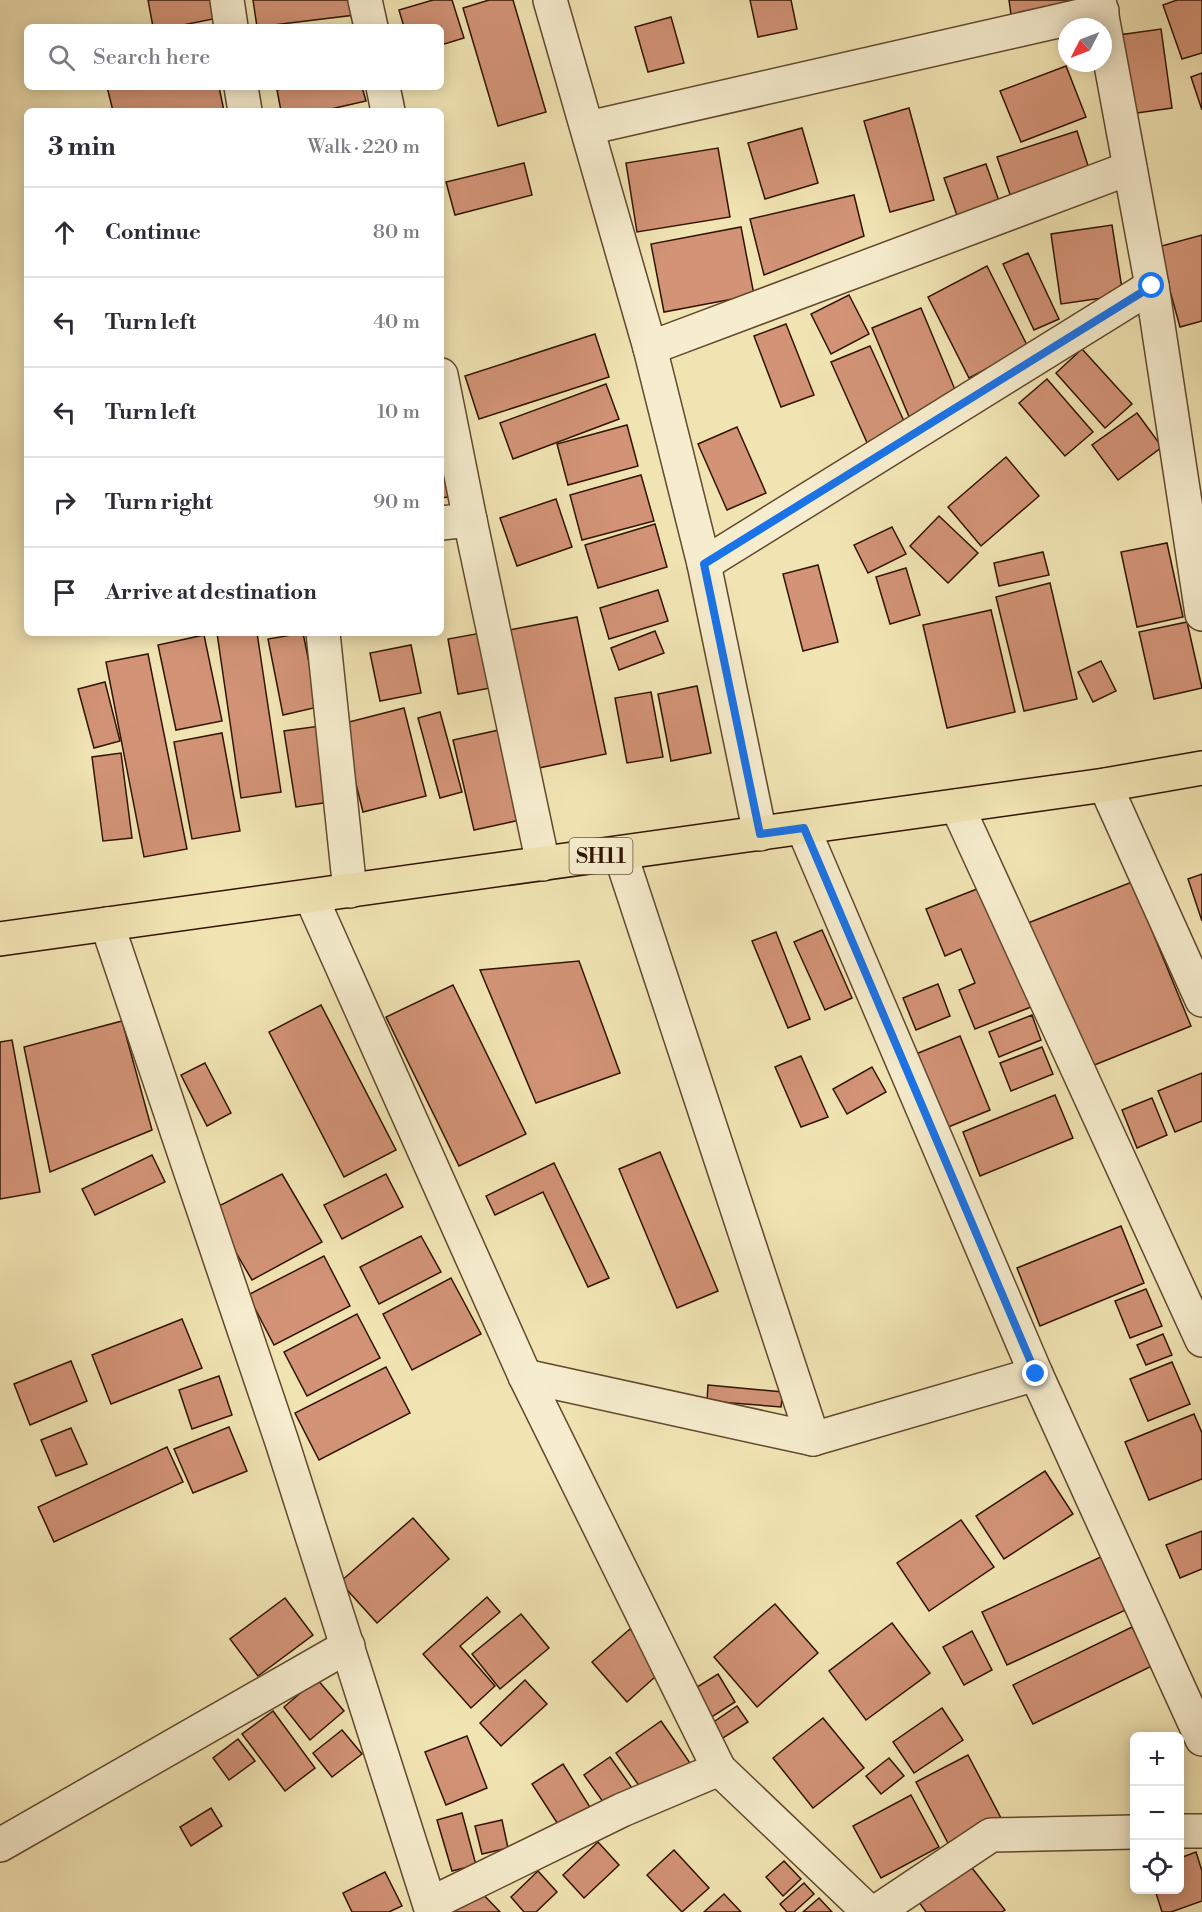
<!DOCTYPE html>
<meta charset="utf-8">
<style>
body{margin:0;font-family:"Libre Bodoni",serif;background:#f7f7f7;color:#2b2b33}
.controls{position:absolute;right:18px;bottom:18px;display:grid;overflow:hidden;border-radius:9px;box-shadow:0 3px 15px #0003}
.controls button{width:54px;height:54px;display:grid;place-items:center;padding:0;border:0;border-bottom:2px solid #e1e1e2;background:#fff;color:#2b2b33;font:30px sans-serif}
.compass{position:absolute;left:1058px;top:18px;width:54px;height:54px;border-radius:50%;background:#fff;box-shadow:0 3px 15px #0003;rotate:228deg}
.stop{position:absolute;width:18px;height:18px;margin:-14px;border:4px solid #1a73e8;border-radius:50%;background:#fff}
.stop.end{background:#1a73e8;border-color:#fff;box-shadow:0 2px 6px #0008}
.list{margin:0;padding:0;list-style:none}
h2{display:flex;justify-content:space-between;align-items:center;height:78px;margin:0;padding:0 24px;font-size:26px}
h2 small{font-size:20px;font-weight:400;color:#7c7c81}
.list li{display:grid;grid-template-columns:39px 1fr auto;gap:18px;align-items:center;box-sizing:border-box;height:90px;padding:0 24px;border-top:2px solid #e1e1e2}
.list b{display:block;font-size:22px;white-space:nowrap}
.list em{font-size:20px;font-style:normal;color:#7c7c81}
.icon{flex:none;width:33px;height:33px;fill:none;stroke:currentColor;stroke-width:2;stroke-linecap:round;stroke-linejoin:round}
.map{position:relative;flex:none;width:1202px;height:1912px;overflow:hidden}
.search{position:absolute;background:#fff;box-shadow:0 3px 15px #0003;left:24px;top:24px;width:420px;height:66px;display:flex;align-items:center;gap:15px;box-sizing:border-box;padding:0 21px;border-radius:9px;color:#7c7c81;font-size:22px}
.panel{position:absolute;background:#fff;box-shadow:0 3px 15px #0003;left:24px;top:108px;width:420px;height:528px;border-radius:9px}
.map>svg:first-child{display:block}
</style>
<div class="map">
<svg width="1202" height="1912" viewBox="0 0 1202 1912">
<rect width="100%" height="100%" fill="#f1e4b3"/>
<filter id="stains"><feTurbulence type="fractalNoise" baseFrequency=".00333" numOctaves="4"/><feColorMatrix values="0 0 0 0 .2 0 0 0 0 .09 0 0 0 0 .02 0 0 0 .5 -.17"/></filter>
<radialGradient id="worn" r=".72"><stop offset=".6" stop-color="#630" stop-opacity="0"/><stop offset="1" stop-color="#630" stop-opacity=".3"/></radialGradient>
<!-- building -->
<g fill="#d29376" stroke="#321400" stroke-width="1.5">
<path d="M148,0H214L218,18L173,27H153Z"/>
<path d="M253,0H352L355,15L257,27Z"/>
<path d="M433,0H452L464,38L441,45V27H404L399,10Z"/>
<path d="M489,0H513L546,112L498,126L463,8Z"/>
<path d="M750,0H791L797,29L758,37Z"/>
<path d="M1009,0H1068L1070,12L1012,22Z"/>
<path d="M1177,0H1202V53L1182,59L1163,5Z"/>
<path d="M671,17L684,63L648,72L635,27Z"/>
<path d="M1161,29L1172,108L1130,114L1119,35Z"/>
<path d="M1066,66L1086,117L1021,142L1000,91Z"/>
<path d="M1202,73V110L1191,77Z"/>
<path d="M107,87H219L224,111H113Z"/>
<path d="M291,87H362L366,101L322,111H281L277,90Z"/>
<path d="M909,108L934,200L890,212L864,121Z"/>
<path d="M802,128L818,183L765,199L748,143Z"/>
<path d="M1077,131L1090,172L1011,197L997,157Z"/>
<path d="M718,148L730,217L637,232L626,163Z"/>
<path d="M524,163L532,195L455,215L446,182Z"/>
<path d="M986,164L1000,204L958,218L944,178Z"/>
<path d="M854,195L864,236L764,275L750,219Z"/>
<path d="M1112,225L1123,295L1061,304L1051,234Z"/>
<path d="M741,227L754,295L664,312L651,244Z"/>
<path d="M1202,235V321L1180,327L1158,247Z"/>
<path d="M1028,253L1059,319L1034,330L1003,264Z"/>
<path d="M987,266L1028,347L969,378L928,297Z"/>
<path d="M849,295L869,334L831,354L811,314Z"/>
<path d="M921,308L961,404L912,424L872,328Z"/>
<path d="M786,324L814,395L781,407L754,336Z"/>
<path d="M595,334L609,377L479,419L465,376Z"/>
<path d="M870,346L908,430L869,447L831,362Z"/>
<path d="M1082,349L1132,404L1105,428L1056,373Z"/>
<path d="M1047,379L1093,432L1065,456L1019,403Z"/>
<path d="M606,384L619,419L513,459L500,423Z"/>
<path d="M1137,413L1162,447L1118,480L1092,445Z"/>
<path d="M627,425L638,466L568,485L557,444Z"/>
<path d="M737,427L766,493L727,510L698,444Z"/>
<path d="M1006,457L1039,496L981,546L948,507Z"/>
<path d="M441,461H444L448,497L441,498Z"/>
<path d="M641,475L654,521L582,540L570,495Z"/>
<path d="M556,499L572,547L517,566L500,518Z"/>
<path d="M939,516L978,553L948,583L910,546Z"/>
<path d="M655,524L667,567L598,588L585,545Z"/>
<path d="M892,527L906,554L868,573L854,545Z"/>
<path d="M1167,543L1183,617L1137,627L1121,552Z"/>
<path d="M1043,552L1049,575L999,586L994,563Z"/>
<path d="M818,565L838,642L803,651L783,574Z"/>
<path d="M906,568L920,615L890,624L876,577Z"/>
<path d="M1050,583L1077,699L1024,711L996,597Z"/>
<path d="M658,590L668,621L609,639L600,608Z"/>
<path d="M991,610L1015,712L947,728L923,625Z"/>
<path d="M577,617L606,754L529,770L499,632Z"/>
<path d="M1187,622L1202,688L1154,699L1139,632Z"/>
<path d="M492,631L501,686L458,694L448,639Z"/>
<path d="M655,631L664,653L619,670L611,648Z"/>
<path d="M217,633H257L281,792L241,798Z"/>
<path d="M303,633L318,707L283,715L268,639Z"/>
<path d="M204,635L222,721L176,730L158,645Z"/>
<path d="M411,645L421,693L380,701L370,653Z"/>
<path d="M148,654L187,849L144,857L106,662Z"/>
<path d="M1101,661L1116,691L1093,702L1078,672Z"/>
<path d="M105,682L120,741L94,748L78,689Z"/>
<path d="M697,686L711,753L671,761L658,694Z"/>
<path d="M651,692L663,757L627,763L615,698Z"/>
<path d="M404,708L426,796L363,812L341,724Z"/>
<path d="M440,712L462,792L440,798L418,718Z"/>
<path d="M320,726L330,802L296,807L284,731Z"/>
<path d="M499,730L520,820L474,830L453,740Z"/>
<path d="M222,733L240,831L192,839L174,742Z"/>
<path d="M121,753L132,838L103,841L92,757Z"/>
<path d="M1202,874V921L1188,879Z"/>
<path d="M1132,882L1191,1026L1087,1068L1028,923Z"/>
<path d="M982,887L1031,1007L975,1029L959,990L975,983L961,949L945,956L926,909Z"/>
<path d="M822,930L852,998L825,1010L794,942Z"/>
<path d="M776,932L810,1019L788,1028L752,941Z"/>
<path d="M579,961L620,1073L536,1103L480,970Z"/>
<path d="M938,984L950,1016L916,1030L903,998Z"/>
<path d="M453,985L526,1134L459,1166L386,1017Z"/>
<path d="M321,1005L396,1150L344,1177L269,1032Z"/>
<path d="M1032,1015L1041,1040L999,1057L989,1032Z"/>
<path d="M122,1021L152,1130L50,1172L24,1047Z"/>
<path d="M960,1036L990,1110L941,1130L911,1056Z"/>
<path d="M12,1040L40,1192L0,1199V1042Z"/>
<path d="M1042,1047L1053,1074L1011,1091L1000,1063Z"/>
<path d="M801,1056L828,1117L801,1127L775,1067Z"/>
<path d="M205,1063L231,1113L207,1126L181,1075Z"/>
<path d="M872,1067L886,1092L847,1114L833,1089Z"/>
<path d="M1202,1073V1121L1175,1132L1158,1091Z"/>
<path d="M1055,1095L1073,1138L980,1176L963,1132Z"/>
<path d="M1152,1098L1167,1135L1137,1148L1122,1110Z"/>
<path d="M660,1152L718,1291L677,1308L619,1169Z"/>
<path d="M152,1155L165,1182L95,1215L82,1189Z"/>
<path d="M554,1163L609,1278L588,1287L543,1192L495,1215L486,1196Z"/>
<path d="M282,1174L322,1242L252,1280L211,1210Z"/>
<path d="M386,1174L403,1207L342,1239L324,1205Z"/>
<path d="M1121,1226L1144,1283L1040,1326L1017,1268Z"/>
<path d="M421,1236L441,1272L379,1304L360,1267Z"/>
<path d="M324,1256L350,1306L274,1345L248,1295Z"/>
<path d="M451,1278L481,1334L412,1370L383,1314Z"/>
<path d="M1146,1289L1162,1326L1130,1338L1115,1301Z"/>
<path d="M357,1314L380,1358L307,1396L284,1352Z"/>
<path d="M182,1319L202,1368L111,1404L92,1355Z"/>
<path d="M1163,1334L1172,1355L1146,1365L1137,1345Z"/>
<path d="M71,1361L87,1401L30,1425L14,1384Z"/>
<path d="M1172,1362L1190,1404L1148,1421L1130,1379Z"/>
<path d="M386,1367L410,1413L319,1460L295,1413Z"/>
<path d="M219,1376L232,1415L192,1429L179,1390Z"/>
<path d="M708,1385L783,1392L781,1407L707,1401Z"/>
<path d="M1194,1414L1202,1433V1479L1149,1500L1125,1442Z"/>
<path d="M229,1427L247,1471L193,1493L174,1449Z"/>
<path d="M71,1428L87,1464L56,1476L41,1440Z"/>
<path d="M167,1447L183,1482L54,1542L38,1507Z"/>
<path d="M1045,1471L1073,1514L1004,1559L976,1516Z"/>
<path d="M413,1518L449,1559L377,1623L340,1582Z"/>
<path d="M961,1520L994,1567L929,1611L897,1563Z"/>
<path d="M1202,1531V1569L1180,1578L1166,1545Z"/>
<path d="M1105,1555L1130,1608L1007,1665L982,1612Z"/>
<path d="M487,1597L500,1612L460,1646L495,1686L471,1708L423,1654Z"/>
<path d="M285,1598L313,1635L258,1676L230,1639Z"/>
<path d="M775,1604L818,1653L757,1707L714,1657Z"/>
<path d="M521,1614L549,1648L500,1689L472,1654Z"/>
<path d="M892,1623L930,1673L866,1720L829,1671Z"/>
<path d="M1132,1627L1152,1666L1033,1724L1013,1685Z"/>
<path d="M630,1629L665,1668L627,1702L592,1662Z"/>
<path d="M972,1631L992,1670L964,1685L943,1647Z"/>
<path d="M718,1674L735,1702L707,1720L689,1692Z"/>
<path d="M317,1679L344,1711L310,1740L284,1707Z"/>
<path d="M525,1680L547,1704L501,1746L480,1723Z"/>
<path d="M737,1706L748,1722L712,1745L702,1730Z"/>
<path d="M942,1708L963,1740L914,1773L893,1742Z"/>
<path d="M273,1711L315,1768L285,1791L242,1734Z"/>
<path d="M823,1718L864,1768L813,1808L773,1758Z"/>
<path d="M661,1721L690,1763L645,1794L616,1753Z"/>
<path d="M342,1730L362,1754L332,1777L313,1753Z"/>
<path d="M467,1736L487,1788L446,1805L425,1752Z"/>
<path d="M238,1739L255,1761L229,1780L213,1758Z"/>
<path d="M968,1755L1001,1818L949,1845L916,1782Z"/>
<path d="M610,1757L632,1788L606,1806L584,1775Z"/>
<path d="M889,1758L904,1776L881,1794L866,1776Z"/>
<path d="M563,1764L593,1812L563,1832L532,1784Z"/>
<path d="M911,1795L939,1847L881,1878L853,1826Z"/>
<path d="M211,1808L222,1826L191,1846L180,1827Z"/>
<path d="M462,1813L476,1865L452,1871L437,1820Z"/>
<path d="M502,1820L508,1848L482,1854L475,1826Z"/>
<path d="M598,1842L619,1865L584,1898L563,1875Z"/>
<path d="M674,1850L709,1888L682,1912L647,1875Z"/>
<path d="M1196,1852L1202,1871V1901L1171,1912H1162L1155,1890H1180V1858Z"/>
<path d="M965,1859L1005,1910L1002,1912H926L916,1898Z"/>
<path d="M784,1861L801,1879L783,1896L766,1877Z"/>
<path d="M538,1871L557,1892L536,1912H524L511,1897Z"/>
<path d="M385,1872L402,1906L389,1912H352L343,1893Z"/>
<path d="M804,1883L814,1894L794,1912H787L780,1904Z"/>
<path d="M477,1888L500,1912H450Z"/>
<path d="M724,1894L741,1912H704Z"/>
<path d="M819,1898L832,1912H803Z"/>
</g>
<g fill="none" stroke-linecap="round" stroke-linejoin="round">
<!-- street casing -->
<g stroke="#62482d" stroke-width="36">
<g id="street">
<path d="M227,0L231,27"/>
<path d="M365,0L371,27"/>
<path d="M550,0L650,348L704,564L760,834"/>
<path d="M1099,0L1152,286L1202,614"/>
<path d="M241,87L245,111"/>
<path d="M383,87L388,111"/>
<path d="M588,128L1102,11"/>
<path d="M650,348L1130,168"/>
<path d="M441,375L470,520L441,523"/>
<path d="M470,520L543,864"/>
<path d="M704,564L1152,286"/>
<path d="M323,633L350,891"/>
<path d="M1105,785L1202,1000"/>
<path d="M957,806L1202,1340"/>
<path d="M803,828L1036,1374L1202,1739"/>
<path d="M620,853L813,1439"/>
<path d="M311,897L525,1376L719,1769"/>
<path d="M107,924L282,1442L432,1912"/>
<path d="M525,1376L813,1439L1036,1374"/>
<path d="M1180,1831H1202"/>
<path d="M0,1845L348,1646"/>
<path d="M430,1904L622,1810L719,1769L869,1912"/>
<path d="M876,1912L991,1835L1134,1832"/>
</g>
</g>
<!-- primary casing -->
<g stroke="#321400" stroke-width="36">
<path id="primary" d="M0,939L1105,785L1202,768"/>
</g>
<!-- street -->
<use href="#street" stroke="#f6edce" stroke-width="33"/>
<!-- primary -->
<use href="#primary" stroke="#f1e4b3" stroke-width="33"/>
</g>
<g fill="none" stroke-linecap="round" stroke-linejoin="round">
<!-- route -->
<path stroke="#1a73e8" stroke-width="8" d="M1036,1374L804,828L760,834L704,564L1152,286"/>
</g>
<g text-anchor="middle" stroke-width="4.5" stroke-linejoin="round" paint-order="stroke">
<!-- shield labels -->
<rect fill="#f6edce" stroke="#6d553e" stroke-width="1.5" x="569.5" y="838" width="63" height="36" rx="4.5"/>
<g font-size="21" font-weight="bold" fill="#321400">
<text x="601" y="863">SH11</text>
</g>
</g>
<rect width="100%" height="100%" filter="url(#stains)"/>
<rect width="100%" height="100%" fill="url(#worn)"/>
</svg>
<div class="controls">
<button>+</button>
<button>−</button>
<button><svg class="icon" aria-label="locate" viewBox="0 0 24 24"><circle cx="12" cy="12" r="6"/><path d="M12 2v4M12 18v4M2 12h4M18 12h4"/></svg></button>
</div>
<svg class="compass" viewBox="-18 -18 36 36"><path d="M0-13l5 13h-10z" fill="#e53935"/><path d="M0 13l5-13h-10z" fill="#7c7c81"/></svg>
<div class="stop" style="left:1152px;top:286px"></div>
<div class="stop end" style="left:1036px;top:1374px"></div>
<div class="search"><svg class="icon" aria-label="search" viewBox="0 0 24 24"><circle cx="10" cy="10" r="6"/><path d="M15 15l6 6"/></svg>Search here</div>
<section class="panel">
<h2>3 min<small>Walk · 220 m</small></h2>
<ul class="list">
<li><svg class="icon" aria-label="ahead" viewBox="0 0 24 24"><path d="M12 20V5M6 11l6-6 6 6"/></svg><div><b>Continue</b></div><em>80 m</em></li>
<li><svg class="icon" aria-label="left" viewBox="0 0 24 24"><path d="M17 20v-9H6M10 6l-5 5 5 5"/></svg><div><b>Turn left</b></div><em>40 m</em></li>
<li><svg class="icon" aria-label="left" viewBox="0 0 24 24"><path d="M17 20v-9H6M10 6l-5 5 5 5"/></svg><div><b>Turn left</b></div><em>10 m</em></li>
<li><svg class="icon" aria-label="right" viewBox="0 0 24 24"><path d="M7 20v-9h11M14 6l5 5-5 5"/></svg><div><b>Turn right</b></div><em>90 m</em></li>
<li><svg class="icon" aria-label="arrive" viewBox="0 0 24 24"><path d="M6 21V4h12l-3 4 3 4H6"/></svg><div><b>Arrive at destination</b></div></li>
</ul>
</section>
</div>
